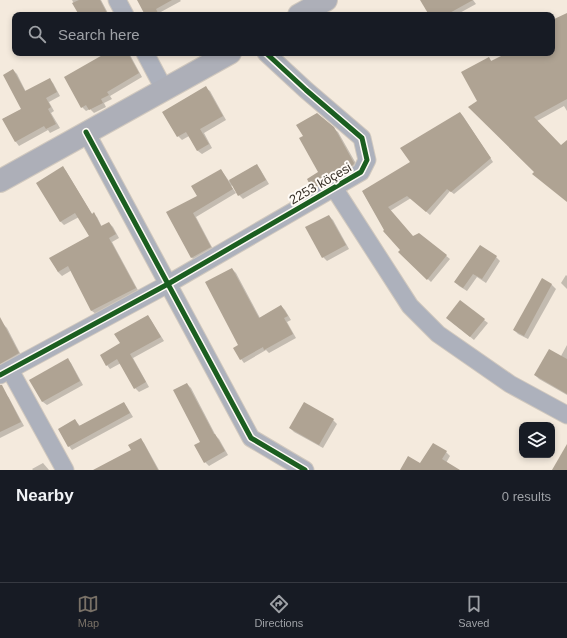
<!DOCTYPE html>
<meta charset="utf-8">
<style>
body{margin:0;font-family:Helvetica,sans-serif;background:#242831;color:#f1f3f6}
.controls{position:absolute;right:12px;bottom:12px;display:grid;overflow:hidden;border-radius:8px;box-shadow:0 2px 6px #0003}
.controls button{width:36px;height:36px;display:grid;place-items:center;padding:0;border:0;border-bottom:1px solid #363941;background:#171b24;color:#f1f3f6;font:20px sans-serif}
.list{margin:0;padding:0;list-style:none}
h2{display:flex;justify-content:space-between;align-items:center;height:52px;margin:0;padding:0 16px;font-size:17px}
h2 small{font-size:13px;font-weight:400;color:#9ea1a6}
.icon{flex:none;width:22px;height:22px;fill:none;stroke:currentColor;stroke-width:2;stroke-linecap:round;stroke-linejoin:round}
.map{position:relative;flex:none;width:567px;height:470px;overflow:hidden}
.search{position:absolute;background:#171b24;box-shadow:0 2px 6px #0003;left:12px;right:12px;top:12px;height:44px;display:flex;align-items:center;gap:10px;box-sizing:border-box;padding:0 14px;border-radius:8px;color:#9ea1a6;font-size:15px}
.sheet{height:112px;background:#171b24}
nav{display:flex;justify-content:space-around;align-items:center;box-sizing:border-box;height:56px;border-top:1px solid #363941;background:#171b24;font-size:11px;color:#9ea1a6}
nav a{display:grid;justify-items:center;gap:2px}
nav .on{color:#797167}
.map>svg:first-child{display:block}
</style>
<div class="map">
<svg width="567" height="470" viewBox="0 0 567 470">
<rect width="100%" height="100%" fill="#f4eadd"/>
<!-- shadow -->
<g fill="#0003">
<path d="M72,0H101L109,15H80Z"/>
<path d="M138,0H180L181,1L159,13L160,15H146Z"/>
<path d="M422,0H473L476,4L456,15H430Z"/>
<path d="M567,14V111L564,106L537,121L561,147L567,142V201L536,172L478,101L489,58L492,62L509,53H552V21Z"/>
<path d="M101,53H129L142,77L110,96L112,99L104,103L106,107L94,113L90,109L86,111L82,107L103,56Z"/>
<path d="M13,70L17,74L26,92L50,80L53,83L60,96L49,102L54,111L51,113L60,128L50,133L48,130L19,146L16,142L3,119L22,109Z"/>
<path d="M206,88L210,91L226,120L204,133L212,148L202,154L198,151L189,136L182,140L178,136Z"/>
<path d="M460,113L463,116L493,162L454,194L450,191L430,215L411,198L390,211L413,237L419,234L450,259L431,282L399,252L402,250L385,230L363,192L412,162Z"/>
<path d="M333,128L338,132L358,167L317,192L313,188L320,173Z"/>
<path d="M256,165L260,169L269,184L243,199L239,195L233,185L231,186L236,193L196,217L214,251L196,261L192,258L168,213L198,196L221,170L224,174L229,181Z"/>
<path d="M63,168L66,171L92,214H93L97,217L102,227L109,223L113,227L119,238L112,242L139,292L96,314L92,311L72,270L62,276L58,272L51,258L90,236L79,217L64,225L60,221Z"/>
<path d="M329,216L333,220L349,249L327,261L323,257L307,228Z"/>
<path d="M480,246L496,257L500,261L486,283L477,277L467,291L459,286L455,282Z"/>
<path d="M232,269L236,273L260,318L281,306L285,310L291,320L287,322L296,338L269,353L266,350L244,363L241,359Z"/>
<path d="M566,275L567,276V289L561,283Z"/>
<path d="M542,280L552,285L556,289L528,339L518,334L514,330Z"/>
<path d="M148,316L151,320L164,341L133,358L149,387L139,392L135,388L121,363L110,369L107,365L121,344Z"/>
<path d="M447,318L484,320L488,323L474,340Z"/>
<path d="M3,324L7,328L22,357L0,370V326Z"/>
<path d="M567,345V395L539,379L535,375L561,356Z"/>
<path d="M68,360L71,363L83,385L47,405L43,402L31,380Z"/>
<path d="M187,384L191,388L216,436L219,439L228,455L209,466L205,462Z"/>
<path d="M6,394L9,398L24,426L0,438V397Z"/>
<path d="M124,403L127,407L133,417L72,450L69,446L75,420L80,426Z"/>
<path d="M333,420L337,424L323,448L294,432L290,428Z"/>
<path d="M140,439L144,443L159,470H95L132,451Z"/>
<path d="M446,452L450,456L446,463L458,470H401L421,465Z"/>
<path d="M43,463L49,470H33L32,469Z"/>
</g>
<!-- building -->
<g fill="#afa393">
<path d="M79,0H100L108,15H79L72,3Z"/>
<path d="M137,0H172L156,9L159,15H145Z"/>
<path d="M420,0H473L446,15H429Z"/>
<path d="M567,13V99L534,117L561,145L567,140V202L532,174L534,172L468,107L477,101L461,72L489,57L491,61L507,53H552V20Z"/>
<path d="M106,53H128L139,73L107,92L109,95L101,99L103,103L89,110L86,105L81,108L64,77Z"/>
<path d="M13,69L25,91L50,78L57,92L46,98L51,107L48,109L56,124L46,129L44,126L15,142L2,119L21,109L3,75Z"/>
<path d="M206,86L223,116L200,129L209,144L197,151L186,132L177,137L162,112Z"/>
<path d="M460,112L491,158L451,192L447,189L426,212L407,196L388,207L413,236L419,233L447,255L427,280L398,252L400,250L383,231L384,230L362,191L410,162L400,148Z"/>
<path d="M317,113L334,127L354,163L353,165L312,189L307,179L318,172L299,138L303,136L296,125Z"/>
<path d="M257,164L266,180L238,196L229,180Z"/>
<path d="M63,166L92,214L94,212L101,226L109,222L116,234L109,238L136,288L91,311L68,266L58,272L49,258L89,236L75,213L60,222L36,183Z"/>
<path d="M221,169L233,189L193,213L211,247L191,258L166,212L197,196L191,186Z"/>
<path d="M329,215L346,245L322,258L305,227Z"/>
<path d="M480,245L497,256L482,279L473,274L463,288L454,282Z"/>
<path d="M232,268L259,318L281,305L288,316L284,318L293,334L264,350L263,347L240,360L233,348L238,345L205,282Z"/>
<path d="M542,278L552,284L524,336L513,330Z"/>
<path d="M460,300L485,319L470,337L446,318Z"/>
<path d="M148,315L161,337L130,354L146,382L134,389L117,359L106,366L100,355L120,343L114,334Z"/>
<path d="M0,317L19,353L0,364Z"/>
<path d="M549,349L567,359V394L534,375Z"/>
<path d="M68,358L80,381L42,402L29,380Z"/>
<path d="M187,383L214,434H215L225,451L204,463L194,445L200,442L173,390Z"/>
<path d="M0,385H2L21,422L0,432Z"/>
<path d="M124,402L130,413L68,447L58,429L75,419L79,426Z"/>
<path d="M304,402L334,419L319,445L289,428Z"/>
<path d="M141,438L158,470H93L131,450L128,445Z"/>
<path d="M433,443L447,451L442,459L460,470H400L408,456L420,463Z"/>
<path d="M567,444V470H552Z"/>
</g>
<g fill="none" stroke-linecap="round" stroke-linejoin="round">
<!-- minor casing -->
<g stroke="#d0c8be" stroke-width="19">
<g id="minor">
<path d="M117,0L125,15"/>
<path d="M145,53L164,89"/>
<path d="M86,132L251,438L305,470"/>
<path d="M334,188L410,306L438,334L510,384L567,415"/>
<path d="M10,370L65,470"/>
<path d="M0,375L168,284L361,172L367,160L362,138L306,90L266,53"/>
</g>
</g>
<!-- secondary casing -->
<g stroke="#d0c8be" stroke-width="24">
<g id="secondary">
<path d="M299,15L326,0"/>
<path d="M0,181L230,53"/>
</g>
</g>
<!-- minor -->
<use href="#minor" stroke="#adb1bc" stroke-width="17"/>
<!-- secondary -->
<use href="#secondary" stroke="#adafb8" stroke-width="22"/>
<!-- cycleway casing -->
<g stroke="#fffbf6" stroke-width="8">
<g id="cycleway">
<path d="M86,132L251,438L305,470"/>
<path d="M0,375L168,284L361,172L367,160L362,138L306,90L266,53"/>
</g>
</g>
<!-- cycleway -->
<use href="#cycleway" stroke="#1b5e20" stroke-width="5"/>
</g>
<g text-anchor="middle" stroke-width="4" stroke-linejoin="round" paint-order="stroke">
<!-- street labels -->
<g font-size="13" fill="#373027" stroke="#fffbf6">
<text transform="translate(320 183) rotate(-30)" y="5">2253 köçesi</text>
</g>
</g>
</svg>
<div class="controls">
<button><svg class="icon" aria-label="layers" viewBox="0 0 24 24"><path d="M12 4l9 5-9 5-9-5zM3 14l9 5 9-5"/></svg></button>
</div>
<div class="search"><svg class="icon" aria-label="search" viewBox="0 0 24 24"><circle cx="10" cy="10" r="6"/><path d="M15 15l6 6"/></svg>Search here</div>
</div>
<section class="sheet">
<h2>Nearby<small>0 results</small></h2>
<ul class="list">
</ul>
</section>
<nav>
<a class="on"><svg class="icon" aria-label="map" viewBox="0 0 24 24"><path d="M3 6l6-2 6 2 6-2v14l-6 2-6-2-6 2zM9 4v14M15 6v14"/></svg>Map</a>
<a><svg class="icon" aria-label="directions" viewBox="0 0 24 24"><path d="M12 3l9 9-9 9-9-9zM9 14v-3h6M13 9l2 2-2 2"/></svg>Directions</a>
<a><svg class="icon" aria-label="saved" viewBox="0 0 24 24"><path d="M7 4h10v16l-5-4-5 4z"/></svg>Saved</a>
</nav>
